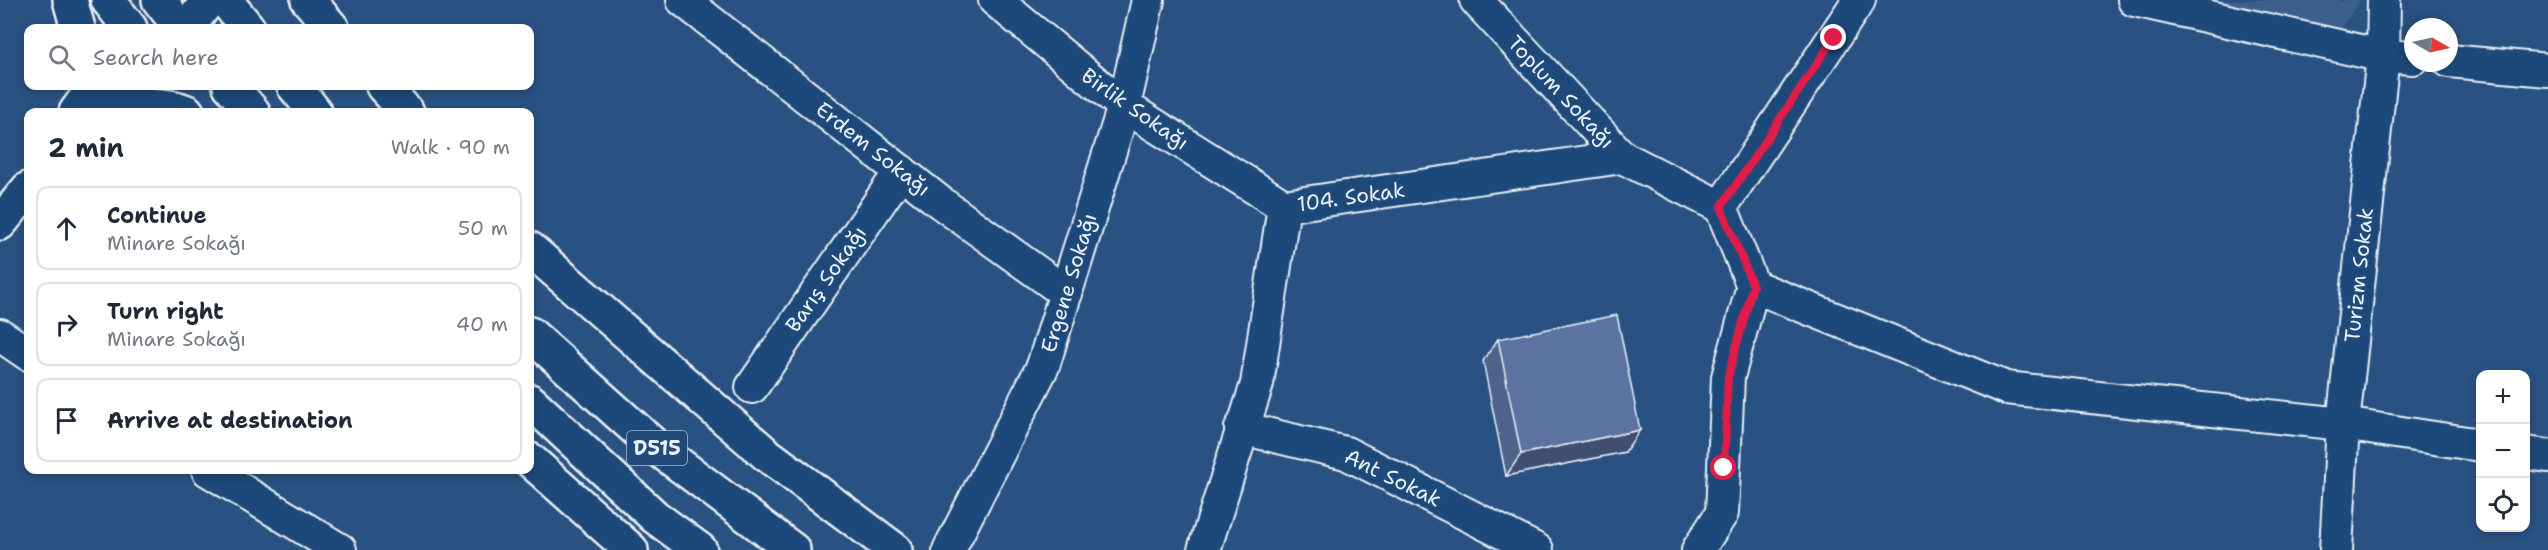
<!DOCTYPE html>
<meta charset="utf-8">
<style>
body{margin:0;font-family:"Shantell Sans",sans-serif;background:#f2f2f3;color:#1f2937}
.controls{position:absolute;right:18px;bottom:18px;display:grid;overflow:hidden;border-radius:12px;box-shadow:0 3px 9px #0003}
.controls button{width:54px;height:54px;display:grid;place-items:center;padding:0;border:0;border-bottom:2px solid #e0e1e3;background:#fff;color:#1f2937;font:30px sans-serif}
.compass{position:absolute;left:2404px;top:18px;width:54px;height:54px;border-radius:50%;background:#fff;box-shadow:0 3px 9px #0003;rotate:99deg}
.stop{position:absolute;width:18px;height:18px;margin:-14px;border:4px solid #e11d48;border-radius:50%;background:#fff}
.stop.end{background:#e11d48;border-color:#fff;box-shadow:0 2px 6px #0008}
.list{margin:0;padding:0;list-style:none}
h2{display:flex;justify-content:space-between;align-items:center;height:78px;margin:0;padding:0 24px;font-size:26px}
h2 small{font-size:20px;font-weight:400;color:#747a83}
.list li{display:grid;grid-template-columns:39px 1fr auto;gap:18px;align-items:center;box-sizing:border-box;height:84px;margin:0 12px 12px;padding:0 12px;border:2px solid #e0e1e3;border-radius:12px}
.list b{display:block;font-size:22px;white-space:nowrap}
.list p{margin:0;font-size:20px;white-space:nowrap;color:#747a83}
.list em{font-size:20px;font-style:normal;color:#747a83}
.icon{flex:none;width:33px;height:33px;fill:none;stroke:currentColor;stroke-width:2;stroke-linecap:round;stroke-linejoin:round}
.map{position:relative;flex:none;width:2548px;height:550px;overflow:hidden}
.search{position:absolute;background:#fff;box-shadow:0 3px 9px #0003;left:24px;top:24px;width:510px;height:66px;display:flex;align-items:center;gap:15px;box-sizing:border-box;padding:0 21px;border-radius:12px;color:#747a83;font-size:22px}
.panel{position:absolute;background:#fff;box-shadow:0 3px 9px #0003;left:24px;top:108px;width:510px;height:366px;border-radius:12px}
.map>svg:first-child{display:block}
</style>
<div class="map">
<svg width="2548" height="550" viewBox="0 0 2548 550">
<rect width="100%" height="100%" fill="#295181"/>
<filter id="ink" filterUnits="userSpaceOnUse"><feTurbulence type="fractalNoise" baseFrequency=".0167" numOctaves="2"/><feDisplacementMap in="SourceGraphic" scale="12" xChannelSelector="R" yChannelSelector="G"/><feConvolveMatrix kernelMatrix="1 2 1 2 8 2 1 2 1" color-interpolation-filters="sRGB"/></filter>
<g filter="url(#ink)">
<!-- built -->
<path fill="#3c5e8d" d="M2201,0H2360L2341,29Z"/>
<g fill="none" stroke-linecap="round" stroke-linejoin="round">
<!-- street casing -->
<g stroke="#e8f1f8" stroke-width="36">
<g id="street">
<path d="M683,0L941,203L1066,293"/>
<path d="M995,0L1124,106L1284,206"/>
<path d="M1476,0L1622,157"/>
<path d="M2134,0L2383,56L2413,58"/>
<path d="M2449,61L2548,70"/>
<path d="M1753,286L2006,388L2343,424L2480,445"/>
<path d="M0,335L28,354"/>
<path d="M752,387L901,171"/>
<path d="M1241,428L1346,453L1537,550"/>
<path d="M2526,453L2548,456"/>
<path d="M208,470L340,550"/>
<path d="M949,550L1043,366L1124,106L1148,0"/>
<path d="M1204,550L1257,384L1284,206L1622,157L1721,207"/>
<path d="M1698,550L1722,513L1728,377L1753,286L1721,207L1859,0"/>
<path d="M2336,550L2343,424L2383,56L2384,0"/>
</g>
</g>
<!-- secondary casing -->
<g stroke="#e8f1f8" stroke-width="38">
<g id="secondary">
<path d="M70,0L78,28"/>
<path d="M108,0L130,28"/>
<path d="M187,28L209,0"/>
<path d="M76,112L95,86"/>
<path d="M107,112L137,86"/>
<path d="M0,223L28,189"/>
</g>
</g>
<!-- highway casing -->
<g stroke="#e8f1f8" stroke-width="38">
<g id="highway">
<path d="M159,0L181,28"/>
<path d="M225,0L248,28"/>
<path d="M308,0L332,28"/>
<path d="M230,86L253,112"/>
<path d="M294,86L315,112"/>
<path d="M383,86L407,112"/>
<path d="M117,112C135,102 168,104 187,112"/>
<path d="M530,249L766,454L895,550"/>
<path d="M530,334L657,448L793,550"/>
<path d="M530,401L655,517L700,550"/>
<path d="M530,460L631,550"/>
</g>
</g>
<!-- street -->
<use href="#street" stroke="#1f4a7a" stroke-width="32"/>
<!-- secondary -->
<use href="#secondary" stroke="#1f4a7a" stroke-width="33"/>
<!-- highway -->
<use href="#highway" stroke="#1f4a7a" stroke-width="33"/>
</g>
<!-- wall -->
<path fill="#4e638b" stroke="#e8f1f8" stroke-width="1.5" d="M1498,339L1625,452L1506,476L1483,361Z"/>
<!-- shaded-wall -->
<path fill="#405071" stroke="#e8f1f8" stroke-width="1.5" d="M1640,430L1625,452L1506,476L1521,454Z"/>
<!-- building -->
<path fill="#5b73a2" stroke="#e8f1f8" stroke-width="1.5" d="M1617,315L1640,430L1521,454L1498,339Z"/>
</g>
<g fill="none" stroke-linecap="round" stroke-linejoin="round" filter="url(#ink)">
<!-- route -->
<path stroke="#e11d48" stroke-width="8" d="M1724,468L1728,377L1753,286L1721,207L1834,38"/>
</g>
<g text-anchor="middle" stroke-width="6" stroke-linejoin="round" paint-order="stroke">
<!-- shield labels -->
<rect fill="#1f4a7a" stroke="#acbfd2" stroke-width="1.5" x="627" y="431" width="60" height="34" rx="4.5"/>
<g font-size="20" font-weight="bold" fill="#e8f1f8">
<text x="657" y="455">D515</text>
</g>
<!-- street labels -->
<g font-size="21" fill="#e8f1f8" stroke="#1f4a7a">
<text transform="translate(1561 92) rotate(47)" y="7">Toplum Sokağı</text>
<text transform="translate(1135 109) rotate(35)" y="7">Birlik Sokağı</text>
<text transform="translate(873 149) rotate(38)" y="7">Erdem Sokağı</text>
<text transform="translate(1351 197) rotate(-8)" y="7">104. Sokak</text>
<text transform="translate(2359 275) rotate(-84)" y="7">Turizm Sokak</text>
<text transform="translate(826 279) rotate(-55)" y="7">Barış Sokağı</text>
<text transform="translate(1069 283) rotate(-73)" y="7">Ergene Sokağı</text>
<text transform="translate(1393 478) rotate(26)" y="7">Ant Sokak</text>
</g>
</g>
</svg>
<div class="controls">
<button>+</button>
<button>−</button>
<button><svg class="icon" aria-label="locate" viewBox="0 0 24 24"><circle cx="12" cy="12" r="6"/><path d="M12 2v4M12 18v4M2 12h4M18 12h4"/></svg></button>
</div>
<svg class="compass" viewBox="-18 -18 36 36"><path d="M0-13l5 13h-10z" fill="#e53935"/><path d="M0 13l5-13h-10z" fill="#747a83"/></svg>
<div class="stop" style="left:1724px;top:468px"></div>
<div class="stop end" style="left:1834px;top:38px"></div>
<div class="search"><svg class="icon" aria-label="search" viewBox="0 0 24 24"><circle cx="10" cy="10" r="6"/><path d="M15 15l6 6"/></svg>Search here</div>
<section class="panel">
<h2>2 min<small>Walk · 90 m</small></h2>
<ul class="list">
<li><svg class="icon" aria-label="ahead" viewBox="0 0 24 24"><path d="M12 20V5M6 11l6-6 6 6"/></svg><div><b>Continue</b><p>Minare Sokağı</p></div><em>50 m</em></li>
<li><svg class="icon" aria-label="right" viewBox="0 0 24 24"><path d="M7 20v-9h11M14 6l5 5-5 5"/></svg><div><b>Turn right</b><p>Minare Sokağı</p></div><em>40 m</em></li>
<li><svg class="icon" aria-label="arrive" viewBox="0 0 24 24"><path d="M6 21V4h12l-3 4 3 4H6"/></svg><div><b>Arrive at destination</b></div></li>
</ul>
</section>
</div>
